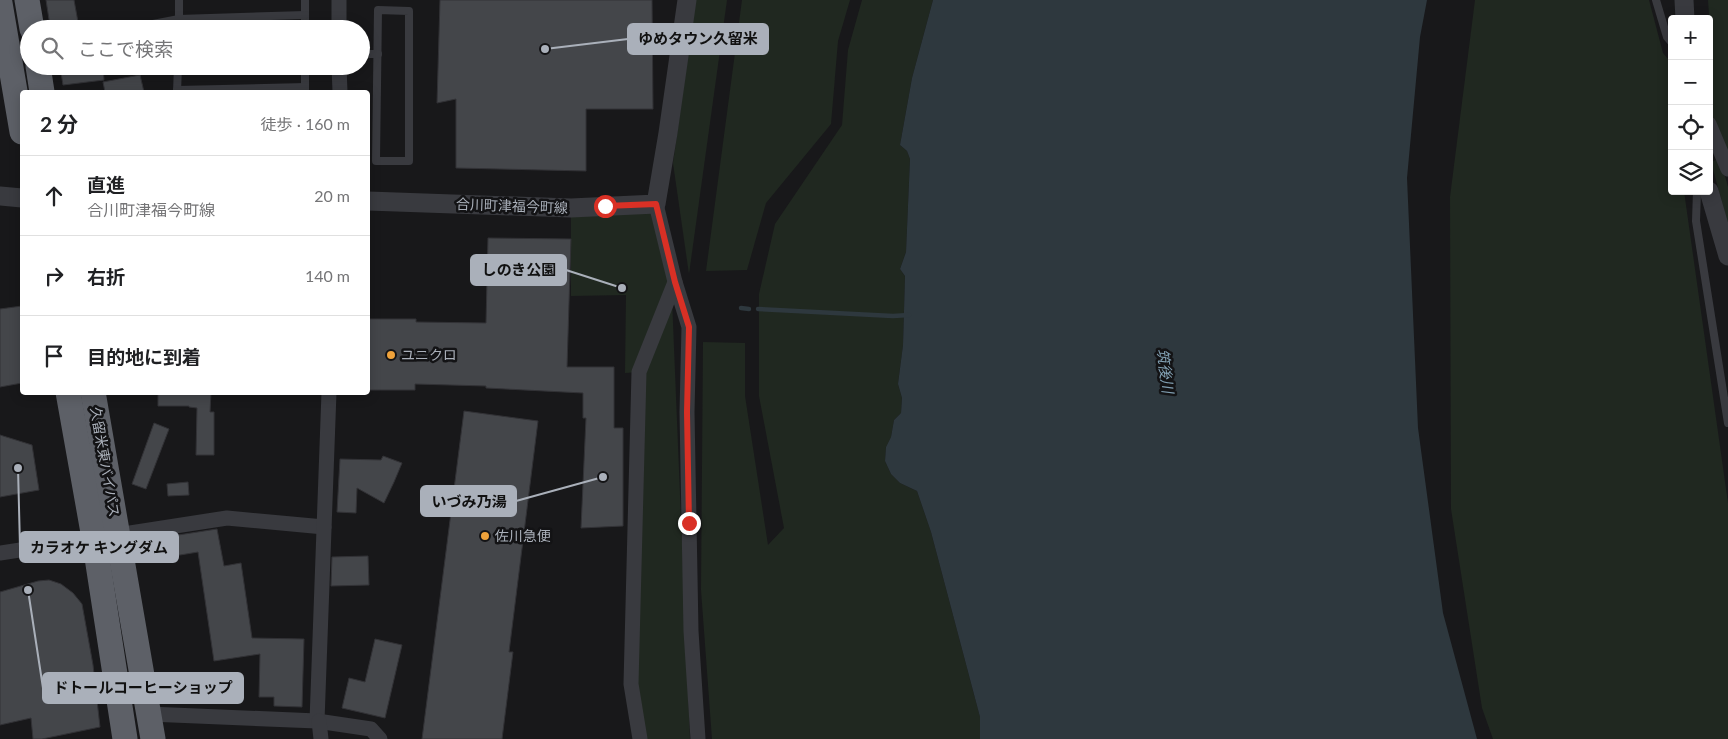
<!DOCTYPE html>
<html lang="ja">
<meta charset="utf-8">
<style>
body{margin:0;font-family:Lato,"Noto Sans JP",sans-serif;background:#f2f2f2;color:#202124}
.controls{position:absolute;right:15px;top:15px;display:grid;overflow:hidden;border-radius:5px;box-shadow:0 2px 12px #0003}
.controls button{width:45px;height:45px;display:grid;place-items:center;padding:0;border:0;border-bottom:1px solid #e0e0e0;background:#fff;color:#202124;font:25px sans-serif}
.stop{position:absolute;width:15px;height:15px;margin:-11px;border:4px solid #d93025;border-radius:50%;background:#fff}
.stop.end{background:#d93025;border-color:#fff;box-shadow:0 1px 5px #0008}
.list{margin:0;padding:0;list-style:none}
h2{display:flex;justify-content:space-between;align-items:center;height:65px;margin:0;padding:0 20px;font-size:21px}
h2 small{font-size:16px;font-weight:400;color:#757577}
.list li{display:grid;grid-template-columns:32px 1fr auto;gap:15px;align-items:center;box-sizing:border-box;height:80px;padding:0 20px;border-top:1px solid #e0e0e0}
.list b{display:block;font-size:19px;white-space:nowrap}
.list p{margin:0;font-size:16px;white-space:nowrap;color:#757577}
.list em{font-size:16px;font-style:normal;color:#757577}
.icon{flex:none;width:28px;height:28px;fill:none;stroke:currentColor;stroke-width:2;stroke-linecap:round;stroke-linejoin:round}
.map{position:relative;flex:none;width:1728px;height:739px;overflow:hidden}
.search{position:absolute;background:#fff;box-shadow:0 2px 12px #0003;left:20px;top:20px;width:350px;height:55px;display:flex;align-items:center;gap:12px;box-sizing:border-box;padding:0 18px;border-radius:28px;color:#757577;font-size:19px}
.panel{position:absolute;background:#fff;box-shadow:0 2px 12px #0003;left:20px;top:90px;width:350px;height:305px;border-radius:5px}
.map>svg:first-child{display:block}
</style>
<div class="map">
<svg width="1728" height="739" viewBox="0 0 1728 739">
<rect width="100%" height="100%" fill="#18181a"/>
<!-- green -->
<g fill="#202820">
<path d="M696,0H727L689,274L673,163Z"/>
<path d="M742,0H850L838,41L831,124L766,203L747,270L706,271Z"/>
<path d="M862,0H933L912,78L900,145L907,151L910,159L906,252L900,269L905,276L903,345L898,384L902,398L901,413L894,420L891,437L886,447L885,461L891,474L900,483L917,491L931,532L980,717V739H712L701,590L703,342L745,343V396L768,545L784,528L759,396V294L775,224L842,125L848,50Z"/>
<path d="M1475,0H1649L1663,53L1672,64V191H1684L1728,503V739H1493L1482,708L1451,509L1450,197Z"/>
<path d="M1708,0H1728V154L1709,114L1710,30Z"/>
<path d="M1720,158L1728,187V224L1711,162Z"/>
<path d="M656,204L675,282L639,372L625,373L626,295L571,296V208Z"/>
<path d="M672,299L690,739H646L635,690L645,370Z"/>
</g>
<!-- water -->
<path fill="#2e383e" d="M933,0H1427L1420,37L1407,178L1418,428L1443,613L1477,739H980V717L931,532L917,491L900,483L891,474L885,461L886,447L891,437L894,420L901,413L902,398L898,384L903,345L905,276L900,269L906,252L910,159L907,151L900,145L912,78Z"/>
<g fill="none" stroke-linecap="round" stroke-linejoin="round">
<!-- stream -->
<g stroke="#2e383e" stroke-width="4.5">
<path d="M741,308L749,309"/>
<path d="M758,309L893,316L909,315"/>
</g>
</g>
<!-- building -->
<g fill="#44464a" stroke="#323236">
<path d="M46,0H74L78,22L50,26Z"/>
<path d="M440,0H652L653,109H586V171L456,168V99L437,103Z"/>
<path d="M60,66H103L104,80L63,85Z"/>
<path d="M140,75L144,92H105L103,82Z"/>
<path d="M488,238L571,239L567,367H614V428H623V526L581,528L586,418H583V393L486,388V386L415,384V390H368V319H416V322L486,323Z"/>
<path d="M22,306V383L0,387V309Z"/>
<path d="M158,392H211L210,412H214V455H196L197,408L189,407V406H158Z"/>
<path d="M464,411L538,421L509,652H513L502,739H422Z"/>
<path d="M154,423L169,429L146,489L132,484Z"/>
<path d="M0,435L32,445L39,490L0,497Z"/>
<path d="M383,456L402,463L394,482L384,503L357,488L356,513L337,512L340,459L381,460Z"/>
<path d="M188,482L189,495L168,496L167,484Z"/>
<path d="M217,529L224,566L241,563L252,638L304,639L302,707L274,706V697H259L260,654L214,661L198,552L162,558L159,538Z"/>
<path d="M368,556L369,585L331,586L332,557Z"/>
<path d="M49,580L61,584L73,593L82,604L93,665L100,727L42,739H33L31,718L0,725V592L38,581Z"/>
<path d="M375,639L402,645L385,718L342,708L349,678L365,682Z"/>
</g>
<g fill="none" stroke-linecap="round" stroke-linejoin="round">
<!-- service -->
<g stroke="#393a3f" stroke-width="8">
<path d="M305,0V29"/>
<path d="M1656,0L1667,37L1672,43"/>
<path d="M378,10L409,11V161H376Z"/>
<path d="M127,29L179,19L305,15"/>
<path d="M179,29V0"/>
<path d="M361,54H378"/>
<path d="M177,90L305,87"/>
<path d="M177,92L178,66"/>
<path d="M305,92V66"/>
<path d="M1697,191L1696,221L1728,423"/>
</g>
<!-- minor -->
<g stroke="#393a3f" stroke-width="15">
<path d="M339,0V29"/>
<path d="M339,66L340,92"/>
<path d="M1709,124L1728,169"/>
<path d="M656,204L675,282L689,327L687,412L691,631L698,739"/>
<path d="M0,553L227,518L324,527"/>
<path d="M149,714L317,721L371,729L380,739"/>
<path d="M317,721L329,392"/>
<path d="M319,721L321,739"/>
<path d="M640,739L631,684L639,372L675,282"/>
</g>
<!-- tertiary -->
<g stroke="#393a3f" stroke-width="19">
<path d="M1684,0L1685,19"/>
<path d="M1709,191L1728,256"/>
<path d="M0,196L22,198"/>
<path d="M368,201L571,208L656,204L668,133L687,0"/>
</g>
<!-- trunk -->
<g stroke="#5d6067" stroke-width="25">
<path d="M27,0L32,29"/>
<path d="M0,3L22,132"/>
<path d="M38,66L42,92"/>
<path d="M68,392L94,538L125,739"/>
<path d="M93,392L153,739"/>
</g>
</g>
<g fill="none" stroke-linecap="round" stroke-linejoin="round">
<!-- route -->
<path stroke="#d93025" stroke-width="6" d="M605,206L656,204L675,282L689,327L687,412L689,523"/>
</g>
<!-- markers -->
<g fill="#efa23b" stroke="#131315" stroke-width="2">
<circle cx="391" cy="355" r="5"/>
<circle cx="485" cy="536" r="5"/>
</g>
<g text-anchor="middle" stroke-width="5" stroke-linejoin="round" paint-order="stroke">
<!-- street labels -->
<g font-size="14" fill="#aab0ba" stroke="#131315">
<text transform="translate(512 206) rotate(2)" y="5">合川町津福今町線</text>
<text transform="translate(105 462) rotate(80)" y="5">久留米東バイパス</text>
</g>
<!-- poi labels -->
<g font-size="14" fill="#aab0ba" stroke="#131315" text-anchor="start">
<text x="401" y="360">ユニクロ</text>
<text x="495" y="541">佐川急便</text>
</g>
<!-- water labels -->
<g font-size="15" font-style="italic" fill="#82a1b4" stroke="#131315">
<text transform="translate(1165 371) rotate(83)" y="5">筑後川</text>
</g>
</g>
<!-- callouts -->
<path fill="none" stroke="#aab0ba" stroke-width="2" d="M545 49L628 39M622 288L566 270M603 477L516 501M18 468L20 547M28 590L43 688"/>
<g fill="#aab0ba" stroke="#131315" stroke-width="2">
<circle cx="545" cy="49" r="5"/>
<circle cx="622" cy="288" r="5"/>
<circle cx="603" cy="477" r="5"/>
<circle cx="18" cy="468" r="5"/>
<circle cx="28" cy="590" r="5"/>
</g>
<g fill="#aab0ba" stroke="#aab0ba" stroke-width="2">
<rect x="628" y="24" width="140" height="30" rx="5"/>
<rect x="471" y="255" width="95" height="30" rx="5"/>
<rect x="421" y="486" width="95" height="30" rx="5"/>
<rect x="20" y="532" width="158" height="30" rx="5"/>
<rect x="43" y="673" width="200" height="30" rx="5"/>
</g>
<g font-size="15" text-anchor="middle" font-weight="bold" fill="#111">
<text x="698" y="44">ゆめタウン久留米</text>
<text x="519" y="275">しのき公園</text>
<text x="469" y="507">いづみ乃湯</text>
<text x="99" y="553">カラオケ キングダム</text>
<text x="143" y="693">ドトールコーヒーショップ</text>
</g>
</svg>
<div class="controls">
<button>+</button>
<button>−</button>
<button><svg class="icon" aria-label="locate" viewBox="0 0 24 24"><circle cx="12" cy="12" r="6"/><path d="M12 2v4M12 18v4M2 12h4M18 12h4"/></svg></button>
<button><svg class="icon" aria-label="layers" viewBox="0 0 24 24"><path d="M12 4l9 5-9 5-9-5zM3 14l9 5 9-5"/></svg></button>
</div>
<div class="stop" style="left:605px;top:206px"></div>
<div class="stop end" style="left:689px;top:523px"></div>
<div class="search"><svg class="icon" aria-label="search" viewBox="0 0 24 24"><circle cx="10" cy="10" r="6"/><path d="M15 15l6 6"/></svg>ここで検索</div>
<section class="panel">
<h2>2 分<small>徒歩 · 160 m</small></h2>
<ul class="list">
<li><svg class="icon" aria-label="ahead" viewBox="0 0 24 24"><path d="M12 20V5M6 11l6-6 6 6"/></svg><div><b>直進</b><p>合川町津福今町線</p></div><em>20 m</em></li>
<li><svg class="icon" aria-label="right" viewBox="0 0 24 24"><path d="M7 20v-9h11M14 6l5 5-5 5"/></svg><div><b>右折</b></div><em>140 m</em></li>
<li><svg class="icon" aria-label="arrive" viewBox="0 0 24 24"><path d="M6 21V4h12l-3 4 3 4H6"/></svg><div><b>目的地に到着</b></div></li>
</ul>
</section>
</div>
